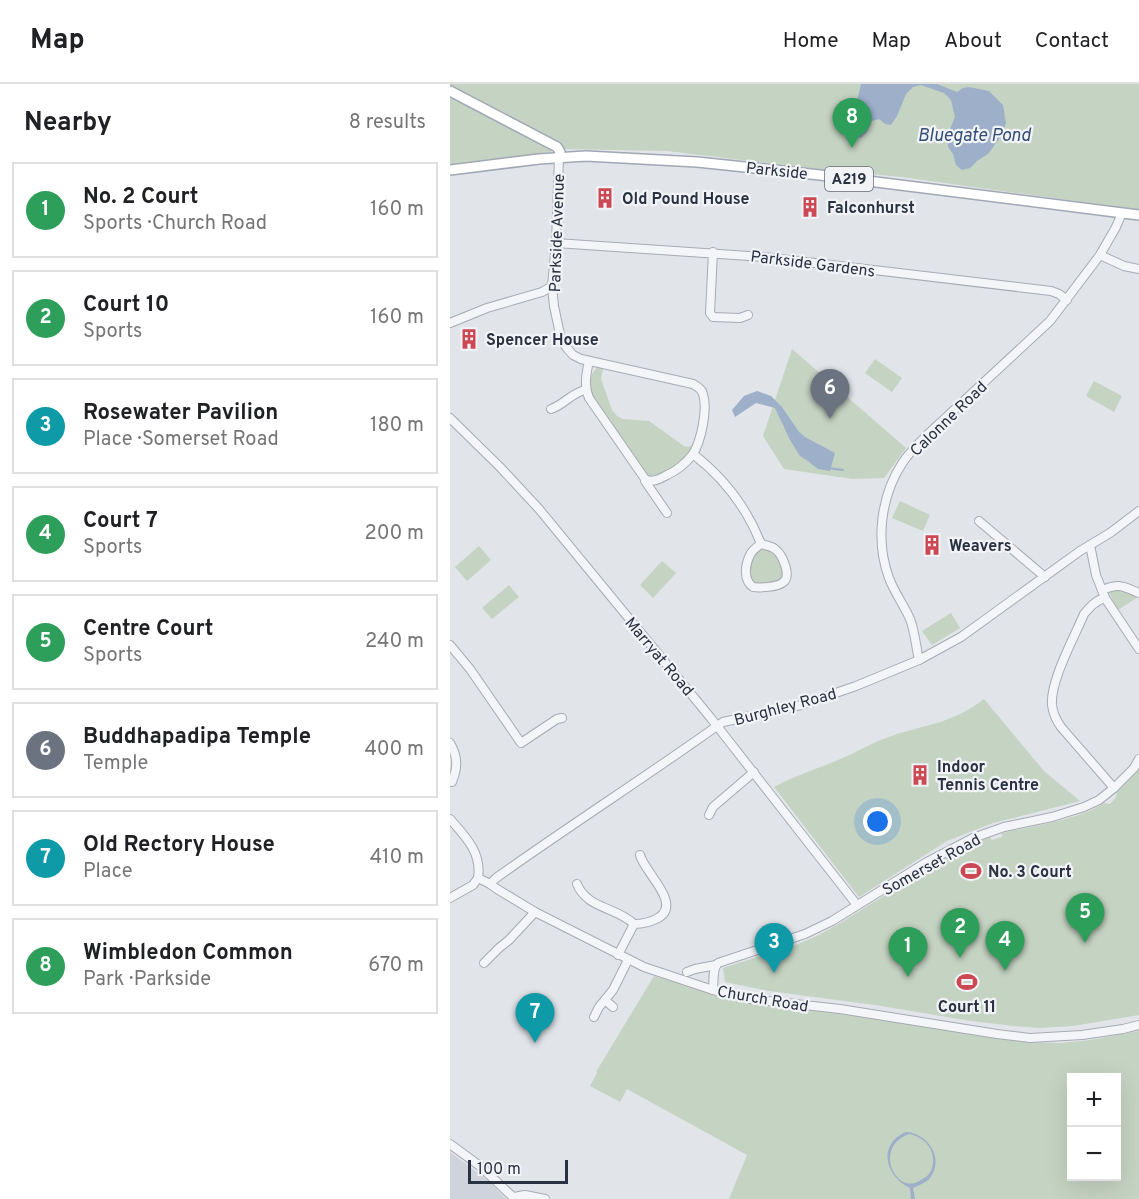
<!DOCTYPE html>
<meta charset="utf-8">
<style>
body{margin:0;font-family:Overpass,sans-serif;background:#f2f2f2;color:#202124}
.controls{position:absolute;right:18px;bottom:18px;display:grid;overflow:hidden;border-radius:0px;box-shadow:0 6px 24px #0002}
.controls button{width:54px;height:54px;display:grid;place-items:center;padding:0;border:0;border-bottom:2px solid #e0e0e0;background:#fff;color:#202124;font:30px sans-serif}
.scale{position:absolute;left:18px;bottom:15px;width:100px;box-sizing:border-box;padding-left:6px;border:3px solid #2a3141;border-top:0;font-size:16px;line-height:21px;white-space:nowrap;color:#2a3141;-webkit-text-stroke:4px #f1f3f7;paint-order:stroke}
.you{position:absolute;left:428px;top:738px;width:21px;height:21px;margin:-15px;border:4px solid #fff;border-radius:50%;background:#1a73e8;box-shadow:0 0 0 9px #1a73e833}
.badge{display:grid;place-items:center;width:39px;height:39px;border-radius:50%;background:#0b8043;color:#fff;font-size:20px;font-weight:700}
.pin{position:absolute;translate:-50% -50px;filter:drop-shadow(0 2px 3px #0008)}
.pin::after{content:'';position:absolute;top:32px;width:21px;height:18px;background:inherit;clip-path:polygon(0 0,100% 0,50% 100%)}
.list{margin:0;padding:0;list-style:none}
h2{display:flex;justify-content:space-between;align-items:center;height:78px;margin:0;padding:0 24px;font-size:26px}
h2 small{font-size:20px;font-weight:400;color:#757577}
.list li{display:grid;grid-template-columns:39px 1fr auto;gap:18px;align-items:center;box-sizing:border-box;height:96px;margin:0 12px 12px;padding:0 12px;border:2px solid #e0e0e0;border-radius:0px}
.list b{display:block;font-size:22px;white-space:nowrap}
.list p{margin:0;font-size:20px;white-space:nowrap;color:#757577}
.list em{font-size:20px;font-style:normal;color:#757577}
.map{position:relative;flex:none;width:689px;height:1115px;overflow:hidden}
header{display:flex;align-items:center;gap:36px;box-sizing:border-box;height:84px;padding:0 30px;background:#fff;border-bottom:2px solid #e0e0e0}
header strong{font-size:28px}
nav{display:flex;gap:33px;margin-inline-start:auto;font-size:21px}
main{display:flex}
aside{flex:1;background:#fff}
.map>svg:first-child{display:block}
</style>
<header>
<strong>Map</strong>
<nav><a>Home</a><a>Map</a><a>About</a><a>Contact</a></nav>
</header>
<main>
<aside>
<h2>Nearby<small>8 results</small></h2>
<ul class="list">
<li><span class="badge" style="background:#2e9e5b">1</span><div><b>No. 2 Court</b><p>Sports · Church Road</p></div><em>160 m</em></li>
<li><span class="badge" style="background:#2e9e5b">2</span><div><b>Court 10</b><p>Sports</p></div><em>160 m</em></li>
<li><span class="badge" style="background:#0f9aa8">3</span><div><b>Rosewater Pavilion</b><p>Place · Somerset Road</p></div><em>180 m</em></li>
<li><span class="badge" style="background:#2e9e5b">4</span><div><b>Court 7</b><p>Sports</p></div><em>200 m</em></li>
<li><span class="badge" style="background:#2e9e5b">5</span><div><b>Centre Court</b><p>Sports</p></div><em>240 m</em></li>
<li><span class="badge" style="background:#6b7280">6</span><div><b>Buddhapadipa Temple</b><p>Temple</p></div><em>400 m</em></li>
<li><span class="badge" style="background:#0f9aa8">7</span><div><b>Old Rectory House</b><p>Place</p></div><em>410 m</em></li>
<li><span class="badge" style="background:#2e9e5b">8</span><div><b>Wimbledon Common</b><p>Park · Parkside</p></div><em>670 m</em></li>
</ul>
</aside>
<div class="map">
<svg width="689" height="1115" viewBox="0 0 689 1115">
<rect width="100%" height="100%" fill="#e1e4e9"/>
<!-- built -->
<path fill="#cfd3db" d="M0,1068L37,1096L56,1115H0Z"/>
<!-- green -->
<g fill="#c5d3c2" fill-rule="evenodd">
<path d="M0,0H689V126L452,93L365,85L217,67L115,65L113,63L103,65L101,68L0,81Z"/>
<path d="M342,265L456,364L434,394L403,395L334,385L313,352Z"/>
<path d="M425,275L452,294L442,308L415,289Z"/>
<path d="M148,283L153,285L151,295L162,326L167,332L173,335L199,337L234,362L239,363L245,359C238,374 214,396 196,393L146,320C140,307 136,293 148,283Z"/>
<path d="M644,297L672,312L664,328L636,312Z"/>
<path d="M450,417L480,431L473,447L442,434Z"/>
<path d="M29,462L41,476L17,497L5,483Z"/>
<path d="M313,465L325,468L335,488L330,497L306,500L301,497C298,485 300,469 313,465Z"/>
<path d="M212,477L226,489L203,514L190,501Z"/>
<path d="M59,501L69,513L42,535L32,524Z"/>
<path d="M668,505L688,513L668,526L658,507Z"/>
<path d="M501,529L510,544L482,561L472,547Z"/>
<path d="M534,615L594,687L630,717L543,739L497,757L409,813L324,703C346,691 370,684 393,674C410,666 426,657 444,651C479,640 503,639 534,615Z"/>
<path d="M689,686V931L623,942L589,944L564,942L521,937L425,921L319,907L275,898L273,884L348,860L367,852L392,838L502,769L540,753L542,756L552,753V749C582,742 629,736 654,719L660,720L666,713L667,708Z"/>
<path d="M204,892L291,917L413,933L572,958L610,959L640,956L689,947V1115H279L297,1071L177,1005L170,1018L140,1002L147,989L146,988ZM622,994H666V1092H622Z"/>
</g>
<!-- water -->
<g fill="#9dafc9" fill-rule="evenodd">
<path d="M411,0H487L507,8L513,4L519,3L539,7L553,21L556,39L551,52L538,70L527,77L520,84L512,86L506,81L503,70L498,63V50L505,33L501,16L494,9L471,1L463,3L456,10L447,32L441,41L435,40L429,35L422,37L417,48L411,54L399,50Z"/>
<path d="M307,307L321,312L332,323L349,348L355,353L385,369L380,387L368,385L358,377L350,372L340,356L325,324L306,319L285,333L282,326L294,312Z"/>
<path d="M456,1048C478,1049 495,1075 480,1094C476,1099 469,1101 463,1104L465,1115H461L460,1104C435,1092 427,1060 456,1048ZM459,1050C475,1053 487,1067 482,1084C480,1091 475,1094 469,1097C447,1111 422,1064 459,1050Z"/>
</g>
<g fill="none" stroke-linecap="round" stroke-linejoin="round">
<!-- stream -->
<path stroke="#9dafc9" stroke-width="2" d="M378,384L393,386"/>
<!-- minor casing -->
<g stroke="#a6abb3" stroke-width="10">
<g id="minor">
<path d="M109,73L106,159L102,202L104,222L111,255L116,263L123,271L131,275L243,300C248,303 252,305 253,310C258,325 251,357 243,370C236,379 226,387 217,391C209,395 203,399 195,395L139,314C134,302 136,290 139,277"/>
<path d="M106,159L314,173L601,207L609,210L617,216"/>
<path d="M263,168L260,229L263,233L290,234L298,231"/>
<path d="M650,171L674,182L689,185"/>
<path d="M0,239L37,224L92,208L102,202"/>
<path d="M101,325C115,320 120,310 135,306"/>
<path d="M0,334L50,383L89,425L260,633L407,821"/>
<path d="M243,370C274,394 297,424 311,460"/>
<path d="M195,397L217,429"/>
<path d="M529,437L595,493"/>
<path d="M311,460C315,461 321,462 325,465C332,470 343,493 332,499C327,503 310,504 303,503C293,496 295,481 300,471C302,466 307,463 311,460Z"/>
<path d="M640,461L646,491L655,514L689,565"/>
<path d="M652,506C670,499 672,502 689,509"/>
<path d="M655,514C646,516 640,523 634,530C624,554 600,597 602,621C603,629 606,636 611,643L664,704"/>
<path d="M0,561L20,585L71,659L107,635L112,634"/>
<path d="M469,576C466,563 465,548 460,535C454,521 444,508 439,494C425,456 431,411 453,378C459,369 467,361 475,353L600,237L650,171L666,143L672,129"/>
<path d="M0,659C8,673 8,683 2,698H0"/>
<path d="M259,731L263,723L304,688"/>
<path d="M0,735C16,753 32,769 28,794"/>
<path d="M28,794L40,800L47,805L85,828L194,883L263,906L300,915L390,925L547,950L580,954L632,951L673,945L689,941"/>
<path d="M40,800L46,794C119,742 194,694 267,642L273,638L351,621L406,602L469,576L511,553L630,467L660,449L689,427"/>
<path d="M127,800C137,825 167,823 184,840"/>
<path d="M0,814L23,801L28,794"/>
<path d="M168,871L184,840C192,840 201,838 208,834C233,820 194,788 190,771"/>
<path d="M34,879L49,864L59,856L85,828"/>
<path d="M237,888L245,885L266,881"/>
<path d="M263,906C264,897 262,885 268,879L355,850L382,837L477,778L523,754L554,743L602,733L634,723L649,716L664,704L684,684L689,675"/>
<path d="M155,916L163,923"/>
<path d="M144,933L149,923L163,906L178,876"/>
<path d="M0,1060L30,1082L65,1115"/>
<path d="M64,1113L75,1111L95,1115"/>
</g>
</g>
<!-- major casing -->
<g stroke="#a1a7b5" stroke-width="12">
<g id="major">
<path d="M0,7L107,63L110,68L109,73"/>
<path d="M0,86L89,75L136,72L247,78L370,91L689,131"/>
</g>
</g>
<!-- minor -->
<use href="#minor" stroke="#f4f5f8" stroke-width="8"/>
<!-- major -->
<use href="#major" stroke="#fff" stroke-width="9"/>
</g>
<!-- icons -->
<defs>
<g id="building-bare" transform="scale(1.62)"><path d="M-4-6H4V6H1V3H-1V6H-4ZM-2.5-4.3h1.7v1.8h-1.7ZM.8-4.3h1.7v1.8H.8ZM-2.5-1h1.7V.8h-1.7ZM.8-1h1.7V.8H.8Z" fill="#cc4954" stroke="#f1f3f7" stroke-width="2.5" paint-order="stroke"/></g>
<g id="stadium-bare" transform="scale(1.62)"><path d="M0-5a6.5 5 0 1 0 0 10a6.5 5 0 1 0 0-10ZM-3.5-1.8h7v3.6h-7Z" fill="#cc4954" stroke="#f1f3f7" stroke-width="2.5" paint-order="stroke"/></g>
</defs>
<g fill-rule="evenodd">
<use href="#building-bare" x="155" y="114"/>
<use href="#building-bare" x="360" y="123"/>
<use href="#building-bare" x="19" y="255"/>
<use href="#building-bare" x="482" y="461"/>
<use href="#building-bare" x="470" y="691"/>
<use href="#stadium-bare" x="521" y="787"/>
<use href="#stadium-bare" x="517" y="898"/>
</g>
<g text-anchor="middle" stroke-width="4.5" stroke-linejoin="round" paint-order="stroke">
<!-- shield labels -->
<rect fill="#f1f3f7" stroke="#666b78" stroke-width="1.5" x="375" y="83" width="48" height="24" rx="4.5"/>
<g font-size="15" font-weight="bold" fill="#2a3141">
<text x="399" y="100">A219</text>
</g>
<!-- street labels -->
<g font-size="16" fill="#2a3141" stroke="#f1f3f7">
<text transform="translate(327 86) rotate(6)" y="6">Parkside</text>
<text transform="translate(106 149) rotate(-88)" y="6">Parkside Avenue</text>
<text transform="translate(363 179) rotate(7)" y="6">Parkside Gardens</text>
<text transform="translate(498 334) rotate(-44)" y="6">Calonne Road</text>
<text transform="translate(210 572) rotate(50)" y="6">Marryat Road</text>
<text transform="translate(335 622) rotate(-15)" y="6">Burghley Road</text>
<text transform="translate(481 780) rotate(-29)" y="6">Somerset Road</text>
<text transform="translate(313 914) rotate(10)" y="6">Church Road</text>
</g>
<!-- poi labels -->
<g font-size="16" font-weight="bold" fill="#2a3141" stroke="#f1f3f7" text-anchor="start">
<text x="172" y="120">Old Pound House</text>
<text x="377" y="129">Falconhurst</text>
<text x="36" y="261">Spencer House</text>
<text x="499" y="467">Weavers</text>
<text x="487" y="688">Indoor<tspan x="487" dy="18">Tennis Centre</tspan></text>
<text x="538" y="793">No. 3 Court</text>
<text x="517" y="928" text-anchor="middle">Court 11</text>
</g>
<!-- water labels -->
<g font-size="18" font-style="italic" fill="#344d74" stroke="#f1f3f7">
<text x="524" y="57">Bluegate Pond</text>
</g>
</g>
</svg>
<div class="controls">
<button>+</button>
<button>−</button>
</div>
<div class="scale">100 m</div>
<div class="you"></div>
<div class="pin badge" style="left:458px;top:893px;background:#2e9e5b">1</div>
<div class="pin badge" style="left:510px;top:874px;background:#2e9e5b">2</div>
<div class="pin badge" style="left:324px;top:889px;background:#0f9aa8">3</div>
<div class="pin badge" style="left:555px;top:887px;background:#2e9e5b">4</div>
<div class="pin badge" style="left:635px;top:859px;background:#2e9e5b">5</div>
<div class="pin badge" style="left:380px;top:335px;background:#6b7280">6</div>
<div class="pin badge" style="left:85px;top:959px;background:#0f9aa8">7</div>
<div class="pin badge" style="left:402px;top:64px;background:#2e9e5b">8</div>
</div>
</main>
